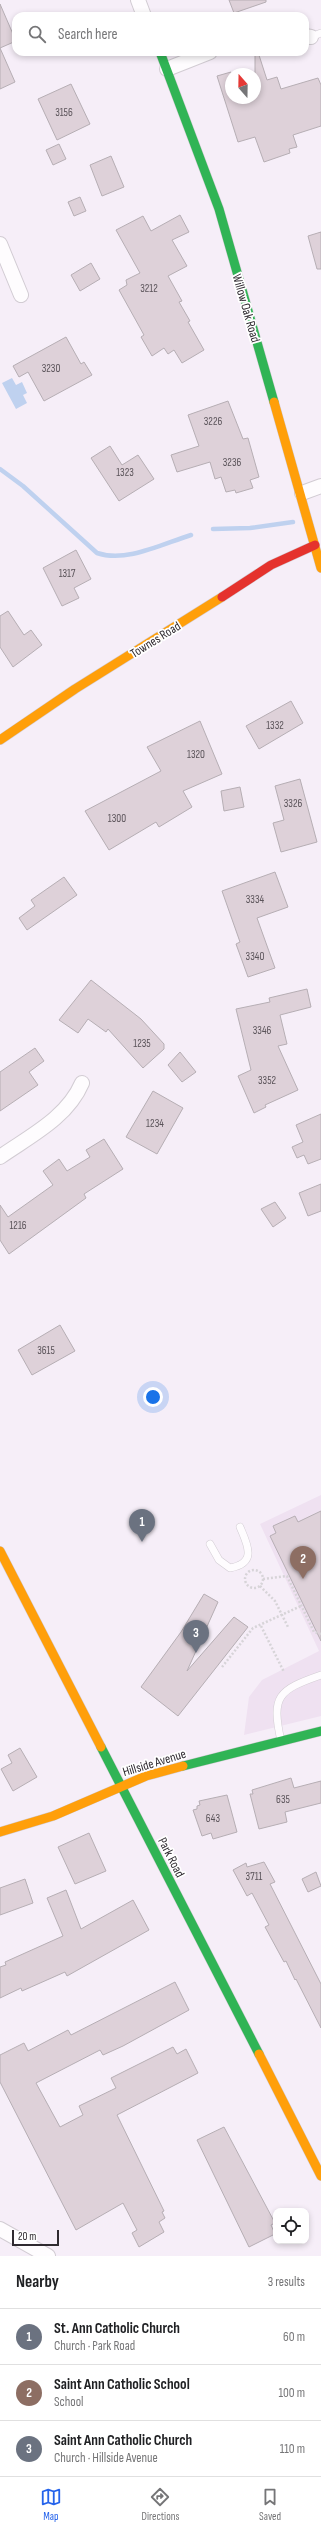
<!DOCTYPE html>
<meta charset="utf-8">
<style>
body{margin:0;font-family:"Sofia Sans Condensed",sans-serif;background:#f2f2f2;color:#202124}
.controls{position:absolute;right:12px;bottom:12px;display:grid;overflow:hidden;border-radius:8px;box-shadow:0 2px 6px #0003}
.controls button{width:36px;height:36px;display:grid;place-items:center;padding:0;border:0;border-bottom:1px solid #e0e0e0;background:#fff;color:#202124;font:20px sans-serif}
.compass{position:absolute;left:225px;top:68px;width:36px;height:36px;border-radius:50%;background:#fff;box-shadow:0 2px 6px #0003;rotate:340deg}
.scale{position:absolute;left:12px;bottom:10px;width:47px;box-sizing:border-box;padding-left:4px;border:2px solid #2f2a30;border-top:0;font-size:11px;line-height:14px;white-space:nowrap;color:#2f2a30;-webkit-text-stroke:3px #fff;paint-order:stroke}
.you{position:absolute;left:153px;top:1397px;width:14px;height:14px;margin:-10px;border:3px solid #fff;border-radius:50%;background:#1a73e8;box-shadow:0 0 0 6px #1a73e833}
.badge{display:grid;place-items:center;width:26px;height:26px;border-radius:50%;background:#2563eb;color:#fff;font-size:13px;font-weight:700}
.pin{position:absolute;translate:-50% -33px;filter:drop-shadow(0 1px 2px #0008)}
.pin::after{content:'';position:absolute;top:21px;width:14px;height:12px;background:inherit;clip-path:polygon(0 0,100% 0,50% 100%)}
.list{margin:0;padding:0;list-style:none}
h2{display:flex;justify-content:space-between;align-items:center;height:52px;margin:0;padding:0 16px;font-size:17px}
h2 small{font-size:13px;font-weight:400;color:#757577}
.list li{display:grid;grid-template-columns:26px 1fr auto;gap:12px;align-items:center;box-sizing:border-box;height:56px;padding:0 16px;border-top:1px solid #e0e0e0}
.list b{display:block;font-size:15px;white-space:nowrap}
.list p{margin:0;font-size:13px;white-space:nowrap;color:#757577}
.list em{font-size:13px;font-style:normal;color:#757577}
.icon{flex:none;width:22px;height:22px;fill:none;stroke:currentColor;stroke-width:2;stroke-linecap:round;stroke-linejoin:round}
.map{position:relative;flex:none;width:321px;height:2256px;overflow:hidden}
.search{position:absolute;background:#fff;box-shadow:0 2px 6px #0003;left:12px;right:12px;top:12px;height:44px;display:flex;align-items:center;gap:10px;box-sizing:border-box;padding:0 14px;border-radius:12px;color:#757577;font-size:15px}
.sheet{height:220px;background:#fff}
nav{display:flex;justify-content:space-around;align-items:center;box-sizing:border-box;height:56px;border-top:1px solid #e0e0e0;background:#fff;font-size:11px;color:#757577}
nav a{display:grid;justify-items:center;gap:2px}
nav .on{color:#2563eb}
.map>svg:first-child{display:block}
</style>
<div class="map">
<svg width="321" height="2256" viewBox="0 0 321 2256">
<rect width="100%" height="100%" fill="#f6eef8"/>
<!-- built -->
<path fill="#efe1f1" d="M321,1495V1716L244,1735L249,1697L262,1680L319,1651L260,1524Z"/>
<!-- water -->
<path fill="#bfd1ef" d="M12,378L16,385L22,382L27,393L23,395L27,403L16,409L2,383Z"/>
<g fill="none" stroke-linecap="round" stroke-linejoin="round">
<!-- stream -->
<g stroke="#bfd1ef" stroke-width="4.5">
<path d="M0,469L23,486L97,553C126,563 162,544 191,535"/>
<path d="M213,529L250,528L293,522"/>
</g>
</g>
<!-- building -->
<g fill="#ded1d9" stroke="#b6aeb4">
<path d="M229,0H266V2L234,13Z"/>
<path d="M0,4L16,41L0,48Z"/>
<path d="M0,48L15,82L0,89Z"/>
<path d="M255,52H258L267,80L277,77L281,89L318,78L321,85V126L293,135L297,147L289,149L290,153L264,162L255,137L238,142L217,76L231,72V98H255Z"/>
<path d="M71,84L90,124L57,140L38,99Z"/>
<path d="M59,144L66,159L53,165L46,150Z"/>
<path d="M111,156L124,187L102,196L90,165Z"/>
<path d="M80,197L86,211L74,216L68,202Z"/>
<path d="M180,215L189,232L172,240L187,266L168,276L182,301L179,302L190,321L188,322L204,350L182,363L174,350L168,354L164,348L152,356L141,337L144,335L119,290L127,285L126,280L140,273L116,230L143,216L151,231Z"/>
<path d="M321,232V269H317L308,236Z"/>
<path d="M91,263L100,279L80,291L71,275Z"/>
<path d="M66,337L81,364L84,362L92,375L44,401L28,372L19,377L13,366Z"/>
<path d="M228,401L243,439L248,438L259,477L250,480L253,488L236,493L235,490L226,492L221,477L215,479L210,462L177,472L171,455L199,446L188,415Z"/>
<path d="M110,446L122,465L138,455L154,479L119,501L91,458Z"/>
<path d="M76,550L91,579L74,588L79,598L62,606L43,568Z"/>
<path d="M8,611L24,635L31,630L42,645L13,667L0,647V616Z"/>
<path d="M291,701L303,723L259,749L246,726Z"/>
<path d="M200,721L222,774L183,791L192,807L159,827L156,822L109,850L85,811L161,771L147,747Z"/>
<path d="M300,779L317,842L281,852L273,823L284,820L275,786Z"/>
<path d="M240,787L244,807L224,811L221,791Z"/>
<path d="M275,872L288,907L257,918L275,968L248,977L236,944L240,942L222,891Z"/>
<path d="M64,877L77,895L27,930L19,918L35,906L31,900Z"/>
<path d="M91,980L141,1019L164,1044V1049L143,1068L108,1029L106,1032L88,1019L78,1033L59,1020Z"/>
<path d="M307,989L311,1007L280,1015L287,1044L278,1046L298,1090L265,1105L266,1107L254,1113L238,1076L251,1070L236,1009L270,1002L269,998Z"/>
<path d="M35,1048L44,1061L29,1072L38,1085L0,1111V1072Z"/>
<path d="M180,1052L196,1072L182,1082L168,1065Z"/>
<path d="M153,1091L183,1108L157,1154L126,1137Z"/>
<path d="M321,1114V1159L308,1164L304,1155L297,1158L292,1147L303,1142L296,1125Z"/>
<path d="M104,1139L123,1169L84,1194L86,1198L9,1254L0,1240V1205L8,1217L53,1185L43,1171L59,1159L67,1171L90,1157L86,1150Z"/>
<path d="M321,1184V1211L308,1216L299,1193Z"/>
<path d="M275,1202L286,1218L273,1227L261,1209Z"/>
<path d="M60,1325L75,1351L32,1375L18,1350Z"/>
<path d="M321,1511V1641L270,1536L276,1533L273,1526L295,1516L298,1522Z"/>
<path d="M204,1594L218,1602L187,1671L234,1617L248,1627L178,1716L141,1687L181,1632Z"/>
<path d="M20,1748L37,1777L13,1791L1,1769L12,1763L8,1755Z"/>
<path d="M291,1778L294,1788L321,1781V1803L285,1812L287,1822L259,1829L250,1794H253L252,1790Z"/>
<path d="M227,1795L237,1832L213,1839L211,1833L202,1836L193,1810L197,1809V1806L200,1805L199,1801Z"/>
<path d="M89,1833L106,1871L75,1884L58,1847Z"/>
<path d="M264,1862L275,1882L270,1884L321,1984V2028L296,1979L295,1980L286,1961L284,1962L265,1927L269,1925L252,1893L247,1896L233,1870L246,1863L247,1867Z"/>
<path d="M316,1872L321,1886L308,1892L302,1879Z"/>
<path d="M25,1879L33,1903L0,1915V1888Z"/>
<path d="M66,1890L81,1929L133,1900L149,1930L67,1976L65,1972L22,1991L21,1988L0,1998V1967L6,1965L5,1962L63,1936L47,1898Z"/>
<path d="M175,1982L189,2010L123,2046L103,2055L100,2050L36,2083L60,2127L83,2115L79,2106L116,2088L111,2078L173,2047L177,2054L186,2049L198,2073L117,2115L164,2211L162,2212L165,2218L159,2222L164,2232L139,2247L132,2233L137,2230L123,2203L76,2230L0,2082V2055L24,2043L28,2051L68,2030L71,2035Z"/>
<path d="M224,2127L275,2223L271,2225L275,2234L249,2247L197,2140Z"/>
</g>
<g fill="none" stroke-linecap="round" stroke-linejoin="round">
<!-- lane casing -->
<g stroke="#d2ccd3" stroke-width="8">
<g id="lane">
<path d="M311,37L321,33"/>
<path d="M210,1544L219,1560L230,1568C258,1563 247,1544 240,1527"/>
<path d="M281,1741C271,1696 278,1690 321,1675"/>
</g>
</g>
<!-- street casing -->
<g stroke="#d2ccd3" stroke-width="16">
<g id="street">
<path d="M138,0L144,16"/>
<path d="M305,36L311,37"/>
<path d="M167,69L210,52"/>
<path d="M0,244L21,295"/>
<path d="M302,493L321,486"/>
<path d="M0,1157C30,1136 67,1118 82,1083"/>
<path d="M0,2229L48,2256"/>
</g>
</g>
<!-- fast casing -->
<g stroke="#d2ccd3" stroke-width="10">
<g id="fast">
<path d="M160,52L219,209L274,402"/>
<path d="M101,1747L259,2054"/>
<path d="M183,1766L321,1731"/>
</g>
</g>
<!-- slow casing -->
<g stroke="#d2ccd3" stroke-width="10">
<g id="slow">
<path d="M274,402L321,568"/>
<path d="M0,740L75,689L222,597"/>
<path d="M0,1551L101,1747"/>
<path d="M0,1832L53,1816L146,1776L183,1766"/>
<path d="M259,2054L321,2176"/>
</g>
</g>
<!-- jam casing -->
<g stroke="#d2ccd3" stroke-width="10">
<path id="jam" d="M222,597L271,565L315,545"/>
</g>
<!-- path -->
<g stroke="#d7d4d8" stroke-width="2.5" stroke-dasharray="2 2" stroke-linecap="butt">
<circle cx="254" cy="1579" r="9"/>
<path d="M263,1579L287,1576L314,1632L321,1634"/>
<path d="M260,1586L275,1601L288,1627"/>
<path d="M261,1626L284,1672"/>
<path d="M222,1667L253,1628L301,1606"/>
</g>
<!-- lane -->
<use href="#lane" stroke="#fefcfe" stroke-width="7"/>
<!-- street -->
<use href="#street" stroke="#fefcfe" stroke-width="14"/>
<!-- fast -->
<use href="#fast" stroke="#30b455" stroke-width="9"/>
<!-- slow -->
<use href="#slow" stroke="#ff9f0a" stroke-width="9"/>
<!-- jam -->
<use href="#jam" stroke="#e5322d" stroke-width="9"/>
</g>
<g text-anchor="middle" stroke-width="3.5" stroke-linejoin="round" paint-order="stroke">
<!-- number labels -->
<g font-size="11" fill="#5b545a">
<text x="64" y="116">3156</text>
<text x="149" y="292">3212</text>
<text x="51" y="372">3230</text>
<text x="213" y="425">3226</text>
<text x="232" y="466">3236</text>
<text x="125" y="476">1323</text>
<text x="67" y="577">1317</text>
<text x="275" y="729">1332</text>
<text x="196" y="758">1320</text>
<text x="293" y="807">3326</text>
<text x="117" y="822">1300</text>
<text x="255" y="903">3334</text>
<text x="255" y="960">3340</text>
<text x="262" y="1034">3346</text>
<text x="142" y="1047">1235</text>
<text x="267" y="1084">3352</text>
<text x="155" y="1127">1234</text>
<text x="18" y="1229">1216</text>
<text x="46" y="1354">3615</text>
<text x="283" y="1803">635</text>
<text x="213" y="1822">643</text>
<text x="254" y="1880">3711</text>
</g>
<!-- street labels -->
<g font-size="13" fill="#2f2a30" stroke="#fff">
<text transform="translate(247 308) rotate(74)" y="5">Willow Oak Road</text>
<text transform="translate(155 639) rotate(-32)" y="5">Townes Road</text>
<text transform="translate(154 1762) rotate(-17)" y="5">Hillside Avenue</text>
<text transform="translate(172 1857) rotate(63)" y="5">Park Road</text>
</g>
</g>
</svg>
<div class="controls">
<button><svg class="icon" aria-label="locate" viewBox="0 0 24 24"><circle cx="12" cy="12" r="6"/><path d="M12 2v4M12 18v4M2 12h4M18 12h4"/></svg></button>
</div>
<svg class="compass" viewBox="-18 -18 36 36"><path d="M0-13l5 13h-10z" fill="#e53935"/><path d="M0 13l5-13h-10z" fill="#757577"/></svg>
<div class="scale">20 m</div>
<div class="you"></div>
<div class="pin badge" style="left:142px;top:1542px;background:#6b7280">1</div>
<div class="pin badge" style="left:303px;top:1579px;background:#8d6e63">2</div>
<div class="pin badge" style="left:196px;top:1653px;background:#6b7280">3</div>
<div class="search"><svg class="icon" aria-label="search" viewBox="0 0 24 24"><circle cx="10" cy="10" r="6"/><path d="M15 15l6 6"/></svg>Search here</div>
</div>
<section class="sheet">
<h2>Nearby<small>3 results</small></h2>
<ul class="list">
<li><span class="badge" style="background:#6b7280">1</span><div><b>St. Ann Catholic Church</b><p>Church · Park Road</p></div><em>60 m</em></li>
<li><span class="badge" style="background:#8d6e63">2</span><div><b>Saint Ann Catholic School</b><p>School</p></div><em>100 m</em></li>
<li><span class="badge" style="background:#6b7280">3</span><div><b>Saint Ann Catholic Church</b><p>Church · Hillside Avenue</p></div><em>110 m</em></li>
</ul>
</section>
<nav>
<a class="on"><svg class="icon" aria-label="map" viewBox="0 0 24 24"><path d="M3 6l6-2 6 2 6-2v14l-6 2-6-2-6 2zM9 4v14M15 6v14"/></svg>Map</a>
<a><svg class="icon" aria-label="directions" viewBox="0 0 24 24"><path d="M12 3l9 9-9 9-9-9zM9 14v-3h6M13 9l2 2-2 2"/></svg>Directions</a>
<a><svg class="icon" aria-label="saved" viewBox="0 0 24 24"><path d="M7 4h10v16l-5-4-5 4z"/></svg>Saved</a>
</nav>
